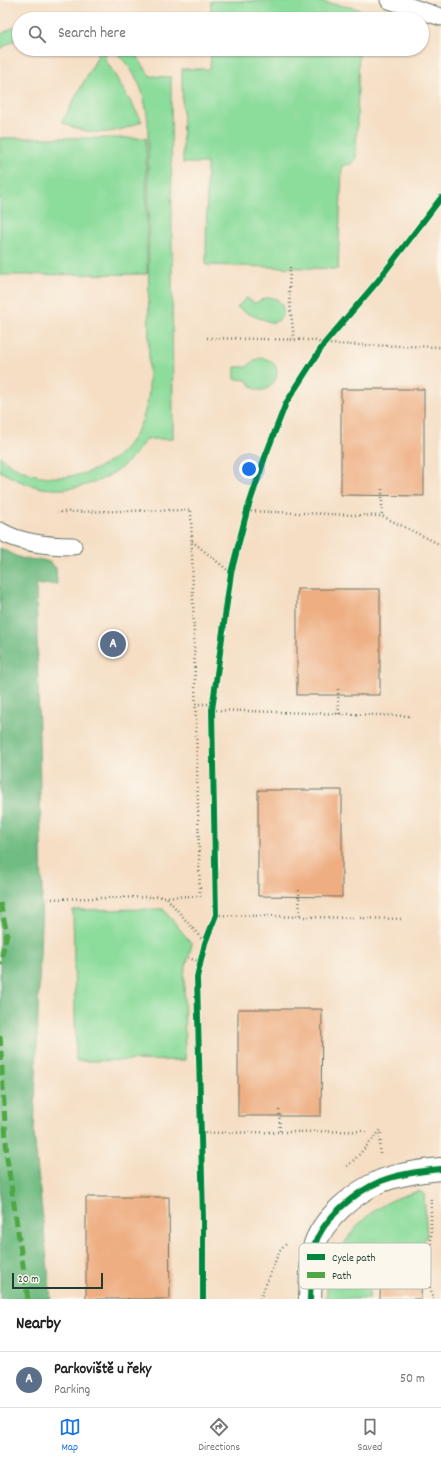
<!DOCTYPE html>
<meta charset="utf-8">
<style>
body{margin:0;font-family:Dekko,sans-serif;background:#f2f2f2;color:#222}
.scale{position:absolute;left:12px;bottom:10px;width:91px;box-sizing:border-box;padding-left:4px;border:2px solid #1f3d34;border-top:0;font-size:11px;line-height:14px;white-space:nowrap;color:#1f3d34;-webkit-text-stroke:3px #fbf7ec;paint-order:stroke}
.you{position:absolute;left:249px;top:469px;width:14px;height:14px;margin:-10px;border:3px solid #fff;border-radius:50%;background:#1a73e8;box-shadow:0 0 0 6px #1a73e833}
.badge{display:grid;place-items:center;width:26px;height:26px;border-radius:50%;background:#1a73e8;color:#fff;font-size:13px;font-weight:700}
.pin{position:absolute;translate:-50% -50%;border:2px solid #fff;box-shadow:0 1px 4px #0006}
.list{margin:0;padding:0;list-style:none}
h2{display:flex;justify-content:space-between;align-items:center;height:52px;margin:0;padding:0 16px;font-size:17px}
h2 small{font-size:13px;font-weight:400;color:#767676}
.list li{display:grid;grid-template-columns:26px 1fr auto;gap:12px;align-items:center;box-sizing:border-box;height:56px;padding:0 16px;border-top:1px solid #e0e0e0}
.list b{display:block;font-size:15px;white-space:nowrap}
.list p{margin:0;font-size:13px;white-space:nowrap;color:#767676}
.list em{font-size:13px;font-style:normal;color:#767676}
.icon{flex:none;width:22px;height:22px;fill:none;stroke:currentColor;stroke-width:2;stroke-linecap:round;stroke-linejoin:round}
.map{position:relative;flex:none;width:441px;height:1299px;overflow:hidden}
.search{position:absolute;background:#fff;box-shadow:0 1px 3px #0004;left:12px;right:12px;top:12px;height:44px;display:flex;align-items:center;gap:10px;box-sizing:border-box;padding:0 14px;border-radius:22px;color:#767676;font-size:15px}
.sheet{height:108px;background:#fff}
nav{display:flex;justify-content:space-around;align-items:center;box-sizing:border-box;height:56px;border-top:1px solid #e0e0e0;background:#fff;font-size:11px;color:#767676}
nav a{display:grid;justify-items:center;gap:2px}
nav .on{color:#1a73e8}
.map>svg:first-child{display:block}
</style>
<div class="map">
<svg width="441" height="1299" viewBox="0 0 441 1299">
<rect width="100%" height="100%" fill="#fbf7ec"/>
<filter id="ink" filterUnits="userSpaceOnUse"><feTurbulence type="fractalNoise" baseFrequency=".025" numOctaves="2"/><feDisplacementMap in="SourceGraphic" scale="8" xChannelSelector="R" yChannelSelector="G"/><feConvolveMatrix kernelMatrix="1 2 1 2 8 2 1 2 1" color-interpolation-filters="sRGB"/></filter>
<filter id="wash" filterUnits="userSpaceOnUse"><feTurbulence type="fractalNoise" baseFrequency=".012" numOctaves="4" result="noise"/><feDisplacementMap in="SourceGraphic" scale="16" xChannelSelector="R" yChannelSelector="G"/><feGaussianBlur stdDeviation="0.9" result="paint"/><feColorMatrix in="noise" values="0 0 0 0 0 0 0 0 0 0 0 0 0 0 0 0 0 1.4 0 .05"/><feComposite in="paint" operator="in"/></filter>
<g filter="url(#wash)">
<rect width="100%" height="100%" fill="#f5dec4"/>
<!-- green -->
<g fill="#8cdc9b" stroke="#568c68">
<path d="M211,1H316L360,9V19H211Z"/>
<path d="M19,25V38L0,49V35L10,29Z"/>
<path d="M98,49H105L106,54L104,57L142,121C115,135 89,137 62,122L98,56L96,53Z"/>
<path d="M113,49H130L137,56L150,76L171,77L173,439H146C138,450 130,461 119,469C96,486 62,494 34,486C22,483 11,477 0,471V456C35,489 98,482 128,445C141,429 146,412 149,392L148,122C144,88 137,73 113,49Z"/>
<path d="M211,49H359L356,158L353,163L342,166L338,269L206,265L207,163H183L182,69H210Z"/>
<path d="M0,138H146L147,274L0,275Z"/>
<path d="M246,298L255,303C259,302 262,299 266,298C285,294 289,319 274,322C269,323 266,320 262,319C253,316 246,313 237,307Z"/>
<path d="M261,358C296,362 265,411 247,380L235,379V367H247L254,360Z"/>
<path d="M163,909L192,944L184,973L185,1060L76,1061L73,910Z"/>
<path d="M419,1191L424,1194L427,1236L411,1262L339,1261L336,1257C357,1220 377,1202 419,1191Z"/>
<path d="M338,1269H369V1299H326L328,1278L331,1272Z"/>
</g>
<!-- forest -->
<path fill="#71bc83" stroke="#487c5c" d="M0,548C7,551 14,556 21,558C35,562 45,555 56,568L57,584L36,585L42,894L34,1134L51,1299H0Z"/>
<g id="blocks">
<!-- building -->
<g fill="#eeae82">
<path d="M341,389H424V496L341,495Z"/>
<rect x="297" y="589" width="83" height="106"/>
<path d="M258,790H342V897L258,896Z"/>
<path d="M238,1009H322L321,1116H238Z"/>
<path d="M86,1197H169L170,1299H86Z"/>
<path d="M381,1268H422L421,1299H380Z"/>
</g>
</g>
</g>
<g filter="url(#ink)">
<use href="#blocks" fill-opacity="0" stroke="#6a7566" stroke-width="1"/>
<g fill="none" stroke-linecap="round" stroke-linejoin="round">
<!-- lane casing -->
<g stroke="#6a7566" stroke-width="19">
<g id="lane">
<path d="M389,0L441,17"/>
<path d="M0,531C20,543 50,546 73,546"/>
</g>
</g>
<!-- street casing -->
<g stroke="#6a7566" stroke-width="24">
<path id="street" d="M310,1299C311,1282 310,1264 314,1247C322,1219 355,1192 381,1181C399,1174 421,1171 441,1169"/>
</g>
<!-- path -->
<g stroke="#6a7566" stroke-width="2.5" stroke-dasharray="1 3" stroke-linecap="butt">
<path d="M290,267L289,295L294,339"/>
<path d="M207,338L313,340L324,344L441,347"/>
<path d="M382,489V516"/>
<path d="M247,511L382,516L441,545"/>
<path d="M192,541L231,573"/>
<path d="M338,689L339,714"/>
<path d="M195,704H213"/>
<path d="M212,710L412,716"/>
<path d="M299,890L300,917"/>
<path d="M167,898L205,943"/>
<path d="M48,899L200,896L191,510L57,512"/>
<path d="M216,915L403,919"/>
<path d="M188,958L201,962"/>
<path d="M279,1110L280,1132"/>
<path d="M201,1133L369,1131"/>
<path d="M380,1154L381,1131"/>
<path d="M347,1166L355,1159L381,1130"/>
<path d="M337,1264H431"/>
<path d="M431,1268V1196"/>
<path d="M430,1287L434,1299"/>
<path d="M128,1298V1299"/>
<path d="M260,1299L279,1252L287,1243"/>
</g>
<!-- lane -->
<use href="#lane" stroke="#fff" stroke-width="17"/>
<!-- street -->
<use href="#street" stroke="#fff" stroke-width="22"/>
<!-- quiet -->
<g stroke="#4fa644" stroke-width="5" stroke-dasharray="10 5" stroke-linecap="butt">
<path d="M0,903L7,933L0,965"/>
<path d="M0,1036L7,1158L28,1299"/>
</g>
<!-- cycleway casing -->
<g stroke="#fbf7ec" stroke-width="8">
<g id="cycleway">
<path d="M203,1299V1217L197,977L205,943L216,915L212,710L231,573L247,511L265,457L286,403L324,344L377,282L441,198"/>
<path d="M310,1299C311,1282 310,1264 314,1247C322,1219 355,1192 381,1181C399,1174 421,1171 441,1169"/>
</g>
</g>
<!-- cycleway -->
<use href="#cycleway" stroke="#00873e" stroke-width="6"/>
</g>
</g>
<!-- legend -->
<rect x="299" y="1243" width="132" height="46" rx="6" fill="#fbf7ec" stroke="#b9bfb5" stroke-width="1"/>
<rect x="307" y="1254" width="18" height="6" fill="#00873e"/>
<rect x="307" y="1272" width="18" height="6" fill="#4fa644"/>
<g font-size="11" fill="#1f3d34">
<text x="332" y="1261">Cycle path</text>
<text x="332" y="1279">Path</text>
</g>
</svg>
<div class="scale">20 m</div>
<div class="you"></div>
<div class="pin badge" style="left:113px;top:644px;background:#5c6f8a">A</div>
<div class="search"><svg class="icon" aria-label="search" viewBox="0 0 24 24"><circle cx="10" cy="10" r="6"/><path d="M15 15l6 6"/></svg>Search here</div>
</div>
<section class="sheet">
<h2>Nearby<small></small></h2>
<ul class="list">
<li><span class="badge" style="background:#5c6f8a">A</span><div><b>Parkoviště u řeky</b><p>Parking</p></div><em>50 m</em></li>
</ul>
</section>
<nav>
<a class="on"><svg class="icon" aria-label="map" viewBox="0 0 24 24"><path d="M3 6l6-2 6 2 6-2v14l-6 2-6-2-6 2zM9 4v14M15 6v14"/></svg>Map</a>
<a><svg class="icon" aria-label="directions" viewBox="0 0 24 24"><path d="M12 3l9 9-9 9-9-9zM9 14v-3h6M13 9l2 2-2 2"/></svg>Directions</a>
<a><svg class="icon" aria-label="saved" viewBox="0 0 24 24"><path d="M7 4h10v16l-5-4-5 4z"/></svg>Saved</a>
</nav>
